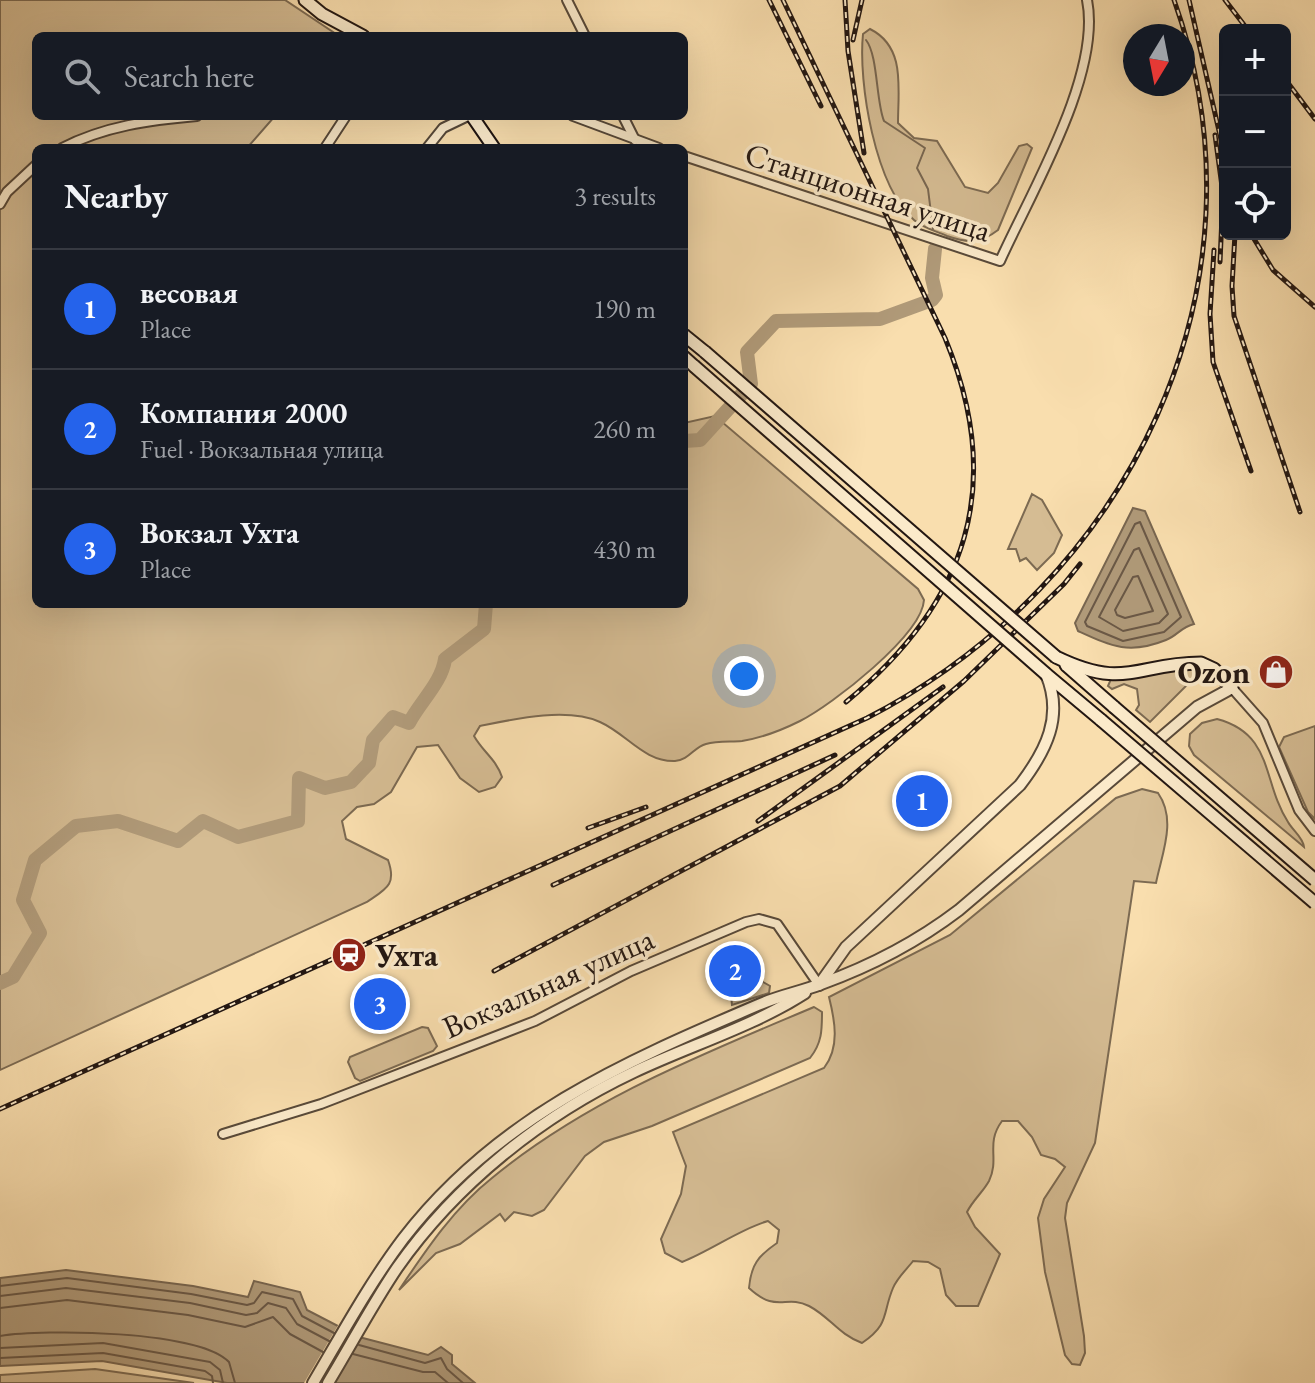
<!DOCTYPE html>
<meta charset="utf-8">
<style>
body{margin:0;font-family:"EB Garamond",serif;background:#242831;color:#f1f3f6}
.controls{position:absolute;right:24px;top:24px;display:grid;overflow:hidden;border-radius:12px;box-shadow:0 8px 32px #0002}
.controls button{width:72px;height:72px;display:grid;place-items:center;padding:0;border:0;border-bottom:2px solid #363941;background:#171b24;color:#f1f3f6;font:40px sans-serif}
.compass{position:absolute;left:1123px;top:24px;width:72px;height:72px;border-radius:50%;background:#171b24;box-shadow:0 8px 32px #0002;rotate:190deg}
.you{position:absolute;left:744px;top:676px;width:28px;height:28px;margin:-20px;border:6px solid #fff;border-radius:50%;background:#1a73e8;box-shadow:0 0 0 12px #1a73e833}
.badge{display:grid;place-items:center;width:52px;height:52px;border-radius:50%;background:#2563eb;color:#fff;font-size:26px;font-weight:700}
.pin{position:absolute;translate:-50% -50%;border:4px solid #fff;box-shadow:0 2px 8px #0006}
.list{margin:0;padding:0;list-style:none}
h2{display:flex;justify-content:space-between;align-items:center;height:104px;margin:0;padding:0 32px;font-size:34px}
h2 small{font-size:26px;font-weight:400;color:#9ea1a6}
.list li{display:grid;grid-template-columns:52px 1fr auto;gap:24px;align-items:center;box-sizing:border-box;height:120px;padding:0 32px;border-top:2px solid #363941}
.list b{display:block;font-size:30px;white-space:nowrap}
.list p{margin:0;font-size:26px;white-space:nowrap;color:#9ea1a6}
.list em{font-size:26px;font-style:normal;color:#9ea1a6}
.icon{flex:none;width:44px;height:44px;fill:none;stroke:currentColor;stroke-width:2;stroke-linecap:round;stroke-linejoin:round}
.map{position:relative;flex:none;width:1315px;height:1383px;overflow:hidden}
.search{position:absolute;background:#171b24;box-shadow:0 8px 32px #0002;left:32px;top:32px;width:656px;height:88px;display:flex;align-items:center;gap:20px;box-sizing:border-box;padding:0 28px;border-radius:12px;color:#9ea1a6;font-size:30px}
.panel{position:absolute;background:#171b24;box-shadow:0 8px 32px #0002;left:32px;top:144px;width:656px;height:464px;border-radius:12px}
.map>svg:first-child{display:block}
</style>
<div class="map">
<svg width="1315" height="1383" viewBox="0 0 1315 1383">
<rect width="100%" height="100%" fill="#f9deae"/>
<filter id="stains"><feTurbulence type="fractalNoise" baseFrequency=".0025" numOctaves="4"/><feColorMatrix values="0 0 0 0 .2 0 0 0 0 .09 0 0 0 0 .02 0 0 0 .5 -.17"/></filter>
<radialGradient id="worn" r=".72"><stop offset=".6" stop-color="#630" stop-opacity="0"/><stop offset="1" stop-color="#630" stop-opacity=".3"/></radialGradient>
<!-- green -->
<g fill="#d5bc93" stroke="#7c6a52" stroke-width="2">
<path d="M0,0H285L339,36H36V116H275L247,148H36V604H684V423L715,416L918,589L924,600C922,635 832,705 800,721C784,729 761,738 742,741C731,742 717,741 706,744C694,747 689,760 675,761C644,762 627,734 600,722C567,707 514,719 480,726L474,736C483,752 496,759 502,777L495,787L479,792L460,778L438,745L417,747L391,792L374,804L357,807L342,821L346,839L388,860C397,885 386,889 367,902L0,1070Z"/>
<path d="M870,29C906,47 898,88 898,123L914,138L937,141L965,187L988,193L998,183L1019,146L1027,144L1032,148L998,230C980,244 967,243 947,236C936,231 923,228 914,220C875,186 858,83 863,34Z"/>
<path d="M1032,494L1042,500L1062,535L1054,553L1037,570L1026,558L1020,561L1016,549H1008Z"/>
<path d="M1196,666L1198,674L1150,722L1136,710L1139,705L1137,689L1124,684L1112,689L1108,686L1111,679Z"/>
<path d="M1217,719C1274,734 1262,782 1288,822C1293,831 1303,837 1304,847L1194,755L1189,746L1190,734L1202,723Z"/>
<path d="M1315,726V819L1308,812L1279,747L1284,737Z"/>
<path d="M1142,789L1158,793C1177,820 1162,853 1156,883L1134,881L1095,1143L1067,1203L1065,1218L1084,1336L1085,1353L1080,1365L1072,1364L1065,1355L1045,1272L1038,1218L1044,1199L1065,1167L1055,1159L1041,1155L1032,1137L1018,1121H1002C985,1144 1000,1158 989,1181C983,1192 973,1200 967,1212L975,1227L1000,1254L978,1306H956L946,1295L940,1269L928,1262L913,1261C907,1269 897,1278 893,1288C882,1314 890,1324 862,1343C838,1334 830,1317 809,1306C785,1294 777,1314 749,1288C751,1265 758,1256 777,1243L779,1230L768,1221C742,1228 710,1251 682,1262L665,1253L661,1239L681,1194L686,1166L673,1132L824,1068C840,1047 835,1021 829,997L950,935L1116,798Z"/>
<path d="M763,982L770,986L769,993L732,1005L731,995Z"/>
<path d="M814,1007L822,1012C822,1030 822,1043 810,1058L652,1126L604,1142L585,1156L544,1210L532,1216L514,1212L505,1221L500,1214L460,1244L436,1253L399,1290C426,1250 454,1208 492,1178C588,1099 701,1055 814,1007Z"/>
<path d="M422,1027L428,1028L437,1046L433,1051L360,1081L355,1078L348,1062L350,1057Z"/>
<path d="M95,1369L194,1383H0V1375Z"/>
</g>
<!-- water -->
<g fill="#b09a79" stroke="#786650" stroke-width="2">
<path d="M1133,508L1145,511L1194,624C1181,627 1177,636 1166,640C1129,655 1111,646 1078,631L1075,623Z"/>
<path d="M66,1270L193,1286L248,1297L254,1281L300,1292L307,1310L359,1337L428,1355L441,1347L452,1355V1364L475,1383H227L102,1361L0,1366V1278Z"/>
</g>
<!-- pier -->
<path fill="#f9deae" d="M340,1322L364,1334L335,1383H304Z"/>
<g fill="none" stroke-linecap="round" stroke-linejoin="round">
<!-- shore -->
<g stroke="#6a5846" stroke-width="2">
<path d="M1140,522L1181,617L1164,632L1123,641L1087,626L1085,622L1135,524Z"/>
<path d="M1139,548L1168,614L1159,623L1123,631L1099,617L1134,550Z"/>
<path d="M1138,576L1153,611L1125,618L1117,615L1115,610L1133,577Z"/>
<path d="M0,1286L67,1278L191,1294L247,1305L254,1303L262,1292L293,1299L302,1316L334,1333"/>
<path d="M0,1296L66,1288L190,1303L246,1315L257,1313L268,1303L286,1308L297,1324L329,1341"/>
<path d="M0,1308L67,1300L188,1315L245,1327L273,1317L290,1334L323,1352"/>
<path d="M0,1336C43,1329 199,1330 229,1362L235,1383"/>
<path d="M359,1345L425,1363L441,1358L447,1369L463,1383"/>
<path d="M0,1348L103,1343L210,1362L220,1370L223,1383"/>
<path d="M353,1354L423,1372H435L448,1383"/>
<path d="M0,1358L103,1353L205,1371L212,1376L213,1383"/>
</g>
<!-- stream -->
<path stroke="#786650" stroke-width="2" d="M866,40C878,55 876,102 884,121L925,148L917,168L928,189L933,229"/>
<!-- river -->
<g stroke="#b09a79" stroke-width="14">
<path d="M684,441L700,440L751,384L747,352L776,321L880,319L932,300L936,295L932,278L935,249"/>
<path d="M0,983L13,977L40,933L23,900L35,860L76,826L118,821L178,841L203,821L238,837L298,821L299,778L325,788L351,782L369,763L373,740L393,717L409,723C420,702 442,682 445,659L484,629L486,604"/>
</g>
<!-- minor casing -->
<g stroke="#584939" stroke-width="12">
<g id="minor">
<path d="M567,0L585,36"/>
<path d="M573,116L659,148"/>
<path d="M623,116L635,140"/>
<path d="M62,148C105,126 150,120 197,116"/>
<path d="M325,148L346,116"/>
<path d="M427,148L443,128L468,116"/>
<path d="M684,156L1000,261C1030,194 1102,74 1087,0"/>
<path d="M0,204L7,192L36,165"/>
<path d="M1232,688L1263,723L1299,810L1315,831"/>
<path d="M223,1134L321,1104L535,1021L631,971L746,922L759,919L777,924L819,985"/>
</g>
</g>
<!-- tertiary casing -->
<g stroke="#584939" stroke-width="14">
<g id="tertiary">
<path d="M819,985L846,947L1020,785C1046,751 1064,716 1046,674"/>
<path d="M313,1383C342,1334 369,1284 403,1239C496,1118 622,1063 758,1005C778,996 800,992 821,984C871,966 917,942 959,910L1197,707L1232,688"/>
<path d="M328,1383C351,1345 372,1305 397,1268C456,1184 541,1116 634,1072C691,1045 752,1027 805,993"/>
</g>
</g>
<!-- secondary casing -->
<g stroke="#231712" stroke-width="15">
<g id="secondary">
<path d="M305,0L322,14L363,36"/>
<path d="M472,116L494,148"/>
<path d="M684,335L705,352"/>
<path d="M684,357L694,366"/>
<path d="M1056,657C1126,691 1136,663 1201,663L1214,669L1232,688"/>
<path d="M1066,665L1114,707"/>
<path d="M1046,674L1101,720"/>
</g>
</g>
<!-- minor -->
<use href="#minor" stroke="#fbeaca" stroke-width="8"/>
<!-- tertiary -->
<use href="#tertiary" stroke="#fbeaca" stroke-width="10"/>
<!-- secondary -->
<use href="#secondary" stroke="#fbeaca" stroke-width="11"/>
<!-- rail casing -->
<g stroke="#231712" stroke-width="5">
<g id="rail">
<path d="M769,0L821,106"/>
<path d="M783,0L945,338C1006,485 968,602 846,702"/>
<path d="M845,0L848,51L864,153"/>
<path d="M1189,0L1222,144"/>
<path d="M1225,0L1248,30"/>
<path d="M853,40L862,0"/>
<path d="M1285,79L1315,119"/>
<path d="M1215,135L1223,194L1220,262"/>
<path d="M1235,234L1232,286L1234,316L1300,512"/>
<path d="M1251,234L1273,270L1315,307"/>
<path d="M1214,250L1210,314L1213,362L1251,471"/>
<path d="M758,821L943,687"/>
<path d="M588,828L646,807"/>
<path d="M553,885L835,755"/>
<path d="M494,971L840,786L964,681L1064,584L1080,564"/>
<path d="M0,1109L867,718C1129,583 1276,286 1174,0"/>
</g>
</g>
<!-- rail -->
<use href="#rail" stroke="#fbeaca" stroke-width="2" stroke-dasharray="6" stroke-linecap="butt"/>
<!-- secondary-bridge casing -->
<g stroke="#231712" stroke-width="15" stroke-linecap="butt">
<g id="secondary-bridge">
<path d="M705,352L1056,657"/>
<path d="M694,366L1046,674"/>
<path d="M1114,707L1315,880"/>
<path d="M1101,720L1315,903"/>
</g>
</g>
<!-- secondary-bridge -->
<use href="#secondary-bridge" stroke="#fbeaca" stroke-width="11"/>
</g>
<!-- icons -->
<defs>
<g id="shop-disc" transform="scale(1.8)"><circle r="9.5" fill="#8f2418" stroke="#fbeaca"/><path d="M-5-2.5h2.3a2.7 3.5 0 0 1 5.4 0H5L5.5 6h-11ZM-1.5-2.5h3a1.5 2.3 0 0 0-3 0Z" fill="#fff"/></g>
<g id="station-disc" transform="scale(1.8)"><circle r="9.5" fill="#8f2418" stroke="#fbeaca"/><path d="M-3-6H3Q5-6 5-4V2Q5 4 3 4L4.5 6H3L1.5 4h-3L-3 6H-4.5L-3 4Q-5 4-5 2V-4Q-5-6-3-6ZM-3.5-4v3h7v-3ZM-3.5 1v1.5H-2V1ZM2 1v1.5H3.5V1Z" fill="#fff"/></g>
</defs>
<g fill-rule="evenodd">
<use href="#shop-disc" x="1276" y="672"/>
<use href="#station-disc" x="349" y="955"/>
</g>
<g text-anchor="middle" stroke-width="7" stroke-linejoin="round" paint-order="stroke">
<!-- street labels -->
<g font-size="32" fill="#231712" stroke="#fbeaca">
<text transform="translate(868 192) rotate(18)" y="11">Станционная улица</text>
<text transform="translate(548 983) rotate(-24)" y="11">Вокзальная улица</text>
</g>
<!-- poi labels -->
<g font-size="32" font-weight="bold" fill="#231712" stroke="#fbeaca" text-anchor="end">
<text x="1250" y="683">Ozon</text>
<text x="375" y="966" text-anchor="start">Ухта</text>
</g>
</g>
<rect width="100%" height="100%" filter="url(#stains)"/>
<rect width="100%" height="100%" fill="url(#worn)"/>
</svg>
<div class="controls">
<button>+</button>
<button>−</button>
<button><svg class="icon" aria-label="locate" viewBox="0 0 24 24"><circle cx="12" cy="12" r="6"/><path d="M12 2v4M12 18v4M2 12h4M18 12h4"/></svg></button>
</div>
<svg class="compass" viewBox="-18 -18 36 36"><path d="M0-13l5 13h-10z" fill="#e53935"/><path d="M0 13l5-13h-10z" fill="#9ea1a6"/></svg>
<div class="you"></div>
<div class="pin badge" style="left:922px;top:801px">1</div>
<div class="pin badge" style="left:735px;top:971px">2</div>
<div class="pin badge" style="left:380px;top:1004px">3</div>
<div class="search"><svg class="icon" aria-label="search" viewBox="0 0 24 24"><circle cx="10" cy="10" r="6"/><path d="M15 15l6 6"/></svg>Search here</div>
<section class="panel">
<h2>Nearby<small>3 results</small></h2>
<ul class="list">
<li><span class="badge">1</span><div><b>весовая</b><p>Place</p></div><em>190 m</em></li>
<li><span class="badge">2</span><div><b>Компания 2000</b><p>Fuel · Вокзальная улица</p></div><em>260 m</em></li>
<li><span class="badge">3</span><div><b>Вокзал Ухта</b><p>Place</p></div><em>430 m</em></li>
</ul>
</section>
</div>
